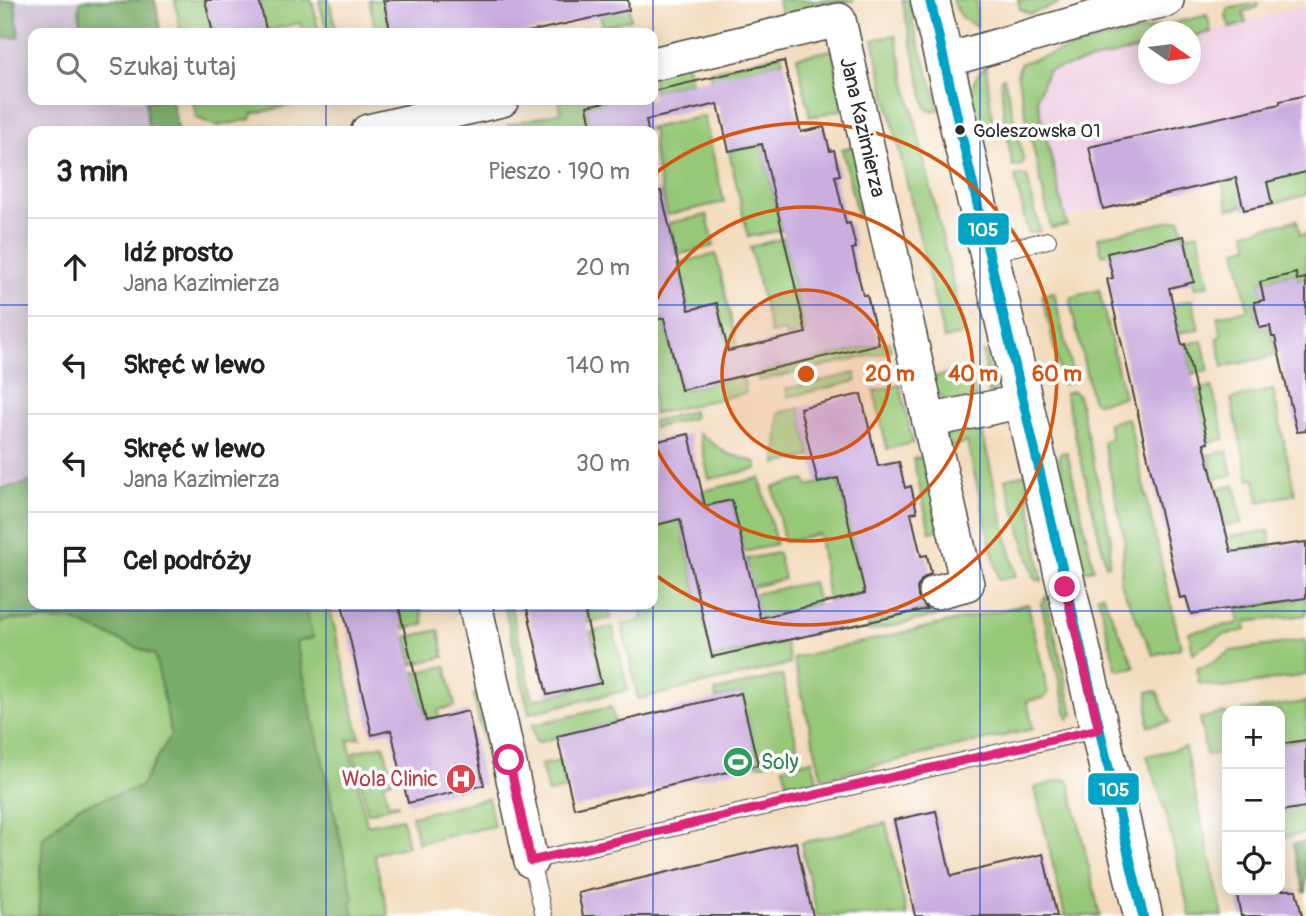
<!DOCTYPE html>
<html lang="pl">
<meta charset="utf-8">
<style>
body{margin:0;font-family:Pangolin,sans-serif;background:#f2f2f2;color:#202124}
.controls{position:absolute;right:21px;bottom:21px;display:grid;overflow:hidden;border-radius:14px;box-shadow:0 4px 18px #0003}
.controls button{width:63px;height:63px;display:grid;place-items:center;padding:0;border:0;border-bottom:2px solid #e0e0e0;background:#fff;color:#202124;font:35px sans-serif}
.compass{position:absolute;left:1138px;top:21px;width:63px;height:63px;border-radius:50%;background:#fff;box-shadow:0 4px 18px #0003;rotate:104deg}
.stop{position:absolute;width:21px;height:21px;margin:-16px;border:5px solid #db2777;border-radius:50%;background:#fff}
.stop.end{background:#db2777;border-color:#fff;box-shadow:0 2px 7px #0008}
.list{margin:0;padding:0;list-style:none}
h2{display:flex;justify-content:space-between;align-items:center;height:91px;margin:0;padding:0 28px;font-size:30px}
h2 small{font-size:23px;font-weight:400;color:#757577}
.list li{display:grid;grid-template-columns:46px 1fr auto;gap:21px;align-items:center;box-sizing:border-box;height:98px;padding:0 28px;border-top:2px solid #e0e0e0}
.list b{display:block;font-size:26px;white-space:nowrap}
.list p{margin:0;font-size:23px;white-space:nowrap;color:#757577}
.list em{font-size:23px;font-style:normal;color:#757577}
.icon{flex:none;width:38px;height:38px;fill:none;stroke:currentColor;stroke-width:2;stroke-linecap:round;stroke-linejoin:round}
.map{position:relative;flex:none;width:1306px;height:916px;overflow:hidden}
.search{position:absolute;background:#fff;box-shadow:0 4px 18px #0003;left:28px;top:28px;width:630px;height:77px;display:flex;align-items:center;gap:18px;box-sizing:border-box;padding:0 24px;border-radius:14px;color:#757577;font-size:26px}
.panel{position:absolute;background:#fff;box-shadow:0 4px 18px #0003;left:28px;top:126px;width:630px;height:483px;border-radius:14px}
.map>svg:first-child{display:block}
</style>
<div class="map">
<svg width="1306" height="916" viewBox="0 0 1306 916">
<rect width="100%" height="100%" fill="#fff"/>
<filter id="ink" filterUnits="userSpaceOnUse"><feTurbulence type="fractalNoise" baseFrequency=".0143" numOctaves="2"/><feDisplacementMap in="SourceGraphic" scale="14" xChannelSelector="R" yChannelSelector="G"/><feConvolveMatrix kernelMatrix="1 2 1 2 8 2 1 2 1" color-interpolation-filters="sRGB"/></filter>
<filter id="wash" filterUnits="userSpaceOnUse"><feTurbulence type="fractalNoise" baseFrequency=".00686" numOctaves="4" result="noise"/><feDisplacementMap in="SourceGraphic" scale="28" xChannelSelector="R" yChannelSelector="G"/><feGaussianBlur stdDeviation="1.57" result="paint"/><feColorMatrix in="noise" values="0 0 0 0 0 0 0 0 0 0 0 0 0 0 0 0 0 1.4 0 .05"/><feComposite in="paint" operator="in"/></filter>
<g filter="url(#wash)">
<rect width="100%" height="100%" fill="#f3dcbd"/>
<!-- built -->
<path fill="#f0d0e4" d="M1306,5V172L1268,171L1066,217L1037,98L1047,71L1148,47V74H1190L1191,37Z"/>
<!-- industrial -->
<path fill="#cebed1" d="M0,0H155L161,33H33V100H172L178,131H33V497L0,505Z"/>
<!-- green -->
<g fill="#97c878" stroke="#617a52" stroke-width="2">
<path d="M175,0H205L216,27L212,28L213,33H181Z"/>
<path d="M259,0H312L319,33H303L300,23L264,31Z"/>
<path d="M319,0H329L337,33H327Z"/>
<path d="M369,0H389L383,2L391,33H376Z"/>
<path d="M778,0H854L782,16Z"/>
<path d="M902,0H908L915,32L940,109L931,111L926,108Z"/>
<path d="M952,0H976L977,27L962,18Z"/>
<path d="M1018,0H1058V4L1030,14L1020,9Z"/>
<path d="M1258,3V7L1243,12L1246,23L1230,28L1226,16L1227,9Z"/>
<path d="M629,5L631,19L603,27L600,14Z"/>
<path d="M1207,15L1211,32L1191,37L1190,32H1148V47L1047,71L1037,98L1067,225L1051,228L1017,74L1021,63L1093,42Z"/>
<path d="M895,35L964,330L961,335L944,339L873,40Z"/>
<path d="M832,50L844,109L810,117L797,57Z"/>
<path d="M781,54L783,61L712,79L710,71Z"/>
<path d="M686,63L691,82L653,91V71Z"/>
<path d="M986,66L993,125L985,126L972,118C971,97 968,81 986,66Z"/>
<path d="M1004,77L1024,162L1020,166L1013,167L1004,119L1001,78Z"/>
<path d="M193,100H268L276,105L297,100H315L252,114V119L217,126L196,118Z"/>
<path d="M559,100H614L587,106L592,131H508L507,125L561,112Z"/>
<path d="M704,116L724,202L667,215L653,151V131L647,129Z"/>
<path d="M762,144L782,230L748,237L729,151Z"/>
<path d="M854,146L869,211L857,214L842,149Z"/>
<path d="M1268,171L1306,172V195L1272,204L1241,197L1243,206L1229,209L1222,182Z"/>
<path d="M1023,175L1027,177L1040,231L1028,233L1015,176Z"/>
<path d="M707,215L714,246L677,255L669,223Z"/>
<path d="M1180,219L1184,236L1198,233L1209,285L1195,288L1184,237L1102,255L1098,237Z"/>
<path d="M1297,220L1300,235L1306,234V278L1297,280L1295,273L1260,282L1264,300L1254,303L1260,328L1270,326L1277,355L1223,367L1217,337L1222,336L1217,316L1248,310L1236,250L1249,246L1245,232Z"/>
<path d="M784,238L806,333L786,337L784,331L771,334L750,247Z"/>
<path d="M716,254L738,349L728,351L717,304L689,310L678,263Z"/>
<path d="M1099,290L1124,397L1097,403L1092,399L1070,301L1072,297Z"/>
<path d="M1054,292L1073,377L1071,382L1063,384L1042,295Z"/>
<path d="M1192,300L1199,329L1179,333L1176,316L1166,306Z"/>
<path d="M664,318L681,390L733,378L742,369L746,393L653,414V321Z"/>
<path d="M1202,341L1209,371L1192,374L1185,344Z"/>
<path d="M889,342L891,351L758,381L757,372Z"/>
<path d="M983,352H986L998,360C1001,374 1004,386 989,394Z"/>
<path d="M971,369L976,397C951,404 939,405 929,378Z"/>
<path d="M855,373L857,381L788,397L786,389Z"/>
<path d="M900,385L913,443L887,449L874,391Z"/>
<path d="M1212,387L1225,439L1208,443L1196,390Z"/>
<path d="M1273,390L1295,494L1259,502L1255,479L1249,480L1231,399Z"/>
<path d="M1073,391L1078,395L1111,539L1109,565H1106L1065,393Z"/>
<path d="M800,408L811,456L776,464L779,413Z"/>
<path d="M693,411L694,418L653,428V421Z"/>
<path d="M1128,418L1181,648L1153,655L1120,582L1125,539L1103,441L1111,439L1108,423Z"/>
<path d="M980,423L1016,576L999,580L967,442L946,448V435L951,431Z"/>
<path d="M699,434L728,454L756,462L757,469L709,479Z"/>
<path d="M1227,451L1232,475L1213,479L1208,455Z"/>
<path d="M1067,452L1094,569L1084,571L1059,460L1060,453Z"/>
<path d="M925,456L942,529L930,532L913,459Z"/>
<path d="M1025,474L1042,581L1035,579L1005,479Z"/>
<path d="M760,478L776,544L744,552L732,500L705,506L702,491Z"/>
<path d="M838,478L865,593L828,601L819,534L784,542L773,487L805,480L808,486Z"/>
<path d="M1235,485L1242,523L1224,526L1215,489Z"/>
<path d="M0,505L33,604H329L360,738L348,740L367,825L402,818L408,846L374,854L389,916H0Z"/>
<path d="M680,519L712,658L785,642L790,664L638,699L622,625L643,620L640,604H653V524Z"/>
<path d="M1269,531L1271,547L1230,553L1226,537Z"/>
<path d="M778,553L784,579L752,587L746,559Z"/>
<path d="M813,582L818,604L760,618L754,594Z"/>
<path d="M1102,594L1135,667L1118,670L1116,668L1098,595Z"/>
<path d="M1046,597L1073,714L1068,719L1041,603Z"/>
<path d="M1306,598V615L1245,622L1246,630L1223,635L1193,653L1189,632L1239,623L1237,608Z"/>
<path d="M951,603L953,612L869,631L867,623Z"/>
<path d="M398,604H420L424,624L404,629Z"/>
<path d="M504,604H510L533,700L602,683L591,632L613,627L628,690L529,713Z"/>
<path d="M585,604H608L611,618L589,623Z"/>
<path d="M1028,604L1048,693L1044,698L1027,701L1033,729L822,778L793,658Z"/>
<path d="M439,630L444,657L413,664L406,637Z"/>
<path d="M1306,640V675L1224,688L1199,683L1197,668L1206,666L1231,651Z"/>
<path d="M446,666L455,706L438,710L439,718L426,721L414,673Z"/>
<path d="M782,675L799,755L758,765L741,693L716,699L715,691Z"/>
<path d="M1157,691L1170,722L1148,726V692Z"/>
<path d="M481,692L502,782L494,785L473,695Z"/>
<path d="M1306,702V740L1280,744V711H1241Z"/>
<path d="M611,707L615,722L536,743L532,725Z"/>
<path d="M1227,713V752L1206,755L1200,718Z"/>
<path d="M384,745L392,780L384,783L388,804L398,803V805L368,813L354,752Z"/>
<path d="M1185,747L1223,916H1190L1164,806L1147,756Z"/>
<path d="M812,760L817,779L788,787L783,767Z"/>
<path d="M560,761L567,789L548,793L541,765Z"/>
<path d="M1064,779L1069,781L1100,916H1065L1035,788Z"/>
<path d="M488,798L494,826L418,843L412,816Z"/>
<path d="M1306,807V833L1284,837L1280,811Z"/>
<path d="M886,823L907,916H817L801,843Z"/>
</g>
<!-- forest -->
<g fill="#79ac68" stroke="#526c4a" stroke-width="2">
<path d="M0,0H15L19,37L0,38Z"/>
<path d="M81,0H155L161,33H141V29L81,33L79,7Z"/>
<path d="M146,100H172L178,131H148Z"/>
<path d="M33,482V604H304L313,638L296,642L354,900L351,901L354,916H38L43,837L78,807L140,787L171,735L155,655L74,621L12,619L0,623V489Z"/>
<path d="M1306,842V892H1304L1293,844Z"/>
</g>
<g id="blocks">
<!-- building -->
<g fill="#cbaedf">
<path d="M205,0H259L267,33H213Z"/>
<path d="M383,0H628L629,10L524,33H391Z"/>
<path d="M784,61L801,132L824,127L830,151L834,150L840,175L835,176L846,224L850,223L856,248L852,249L863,295H867L879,344L681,390L664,318L653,321V192L661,191L689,310L717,303L728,351L806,333L762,144L729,151L718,104L646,120L648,131H592L587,106L614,100H653V91Z"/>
<path d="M1306,95V172L1267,182L1272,204L1244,210L1236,178L1103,209L1089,147L1262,108L1280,104V101Z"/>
<path d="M1184,236L1194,282L1169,288L1182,345L1185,344L1208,443L1204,444L1231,552L1306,542V598L1191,614L1186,597L1180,598L1107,279L1113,278L1107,253Z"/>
<path d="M1296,273L1297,280L1306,278V431L1297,432L1275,337H1272L1270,326L1260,328L1254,302L1264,300L1260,282Z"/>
<path d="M861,394L878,466L899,462L905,488L911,486L917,512L911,513L921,556L927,555L931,573L922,579L917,588L918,597L927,609L712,657L680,519L653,526V442L689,434L705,506L732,500L760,618L865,593L838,478L818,483L800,408Z"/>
<path d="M342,604H398L426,721L468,711L484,785L408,803L391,730L372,735Z"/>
<path d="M526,604H583L601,683L547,695Z"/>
<path d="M741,693L758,765L574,808L557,736Z"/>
<path d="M1306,740V807L1280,811V744Z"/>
<path d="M936,811L951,876L1043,854L1057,916H915L894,820Z"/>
<path d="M796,842L813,916H583L578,893Z"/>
<path d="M1236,890H1296L1302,916H1241Z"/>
</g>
</g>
</g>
<g filter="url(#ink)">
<use href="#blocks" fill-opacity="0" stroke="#494641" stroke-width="2"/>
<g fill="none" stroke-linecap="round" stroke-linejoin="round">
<!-- service casing -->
<g stroke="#494641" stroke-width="18">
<g id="service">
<path d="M989,253L1048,240"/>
<path d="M544,916L531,861L1099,729"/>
</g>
</g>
<!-- minor casing -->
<g stroke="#494641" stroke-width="36">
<g id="minor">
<path d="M944,61L1124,9L1167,0"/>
<path d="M653,64L839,20L929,421L1023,401"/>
<path d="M368,131L502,100"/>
<path d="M929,421L967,584L936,592"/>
<path d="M475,604L531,861"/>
</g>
</g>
<!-- tertiary casing -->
<g stroke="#494641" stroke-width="41">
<path id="tertiary" d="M930,0L1143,916"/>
</g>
<!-- service -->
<use href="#service" stroke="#fff" stroke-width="16"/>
<!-- minor -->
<use href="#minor" stroke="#fff" stroke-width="33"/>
<!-- tertiary -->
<use href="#tertiary" stroke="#fff" stroke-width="38"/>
<!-- bus-1 casing -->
<g stroke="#fff" stroke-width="16">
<path id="bus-1" d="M930,0L1143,916"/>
</g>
<!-- bus-1 -->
<use href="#bus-1" stroke="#02a3c6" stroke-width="10"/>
</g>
</g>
<g fill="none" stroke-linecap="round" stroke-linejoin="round" filter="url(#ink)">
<!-- route -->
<path stroke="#db2777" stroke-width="9" d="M509,760L531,861L1099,729L1065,587"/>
</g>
<!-- grid -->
<path fill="none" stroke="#1d4ed8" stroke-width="2" stroke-opacity="0.55" d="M326,0V33M653,0V916M980,0V916M326,100V131M0,305H33M653,305H1306M326,604V916M0,611H1306"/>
<!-- distance rings -->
<circle cx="806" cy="374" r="84" fill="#d5540f" fill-opacity=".12"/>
<g fill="none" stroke="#d5540f" stroke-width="3.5">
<circle cx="806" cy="374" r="84"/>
<path d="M653 307A167 167 0 1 1 653 441"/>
<path d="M653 175A251 251 0 1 1 653 573"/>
</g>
<!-- icons -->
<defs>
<g id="stadium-disc" transform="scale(1.575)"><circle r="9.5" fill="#2e9e5b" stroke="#fff"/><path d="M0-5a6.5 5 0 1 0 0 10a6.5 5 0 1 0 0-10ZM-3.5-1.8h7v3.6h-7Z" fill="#fff"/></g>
<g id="hospital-disc" transform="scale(1.575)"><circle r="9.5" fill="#e0444e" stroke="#fff"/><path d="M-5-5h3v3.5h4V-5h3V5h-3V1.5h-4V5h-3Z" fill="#fff"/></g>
</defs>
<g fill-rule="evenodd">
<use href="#stadium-disc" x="738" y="762"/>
<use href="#hospital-disc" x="461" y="779"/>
</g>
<!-- markers -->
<circle fill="#2b2b2b" stroke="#fff" stroke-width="2.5" cx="960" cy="130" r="6"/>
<g text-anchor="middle" stroke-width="7" stroke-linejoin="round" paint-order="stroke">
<!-- bus labels -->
<g font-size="19" fill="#2b2b2b" stroke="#fff" text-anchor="start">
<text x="973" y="137">Goleszowska 01</text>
</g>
<!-- street labels -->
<g font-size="21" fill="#2b2b2b" stroke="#fff">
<text transform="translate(863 127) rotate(77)" y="7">Jana Kazimierza</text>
</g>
<!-- leisure labels -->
<g font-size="21" fill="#27864d" stroke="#fff" text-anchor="start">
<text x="761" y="769">Soly</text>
</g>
<!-- health labels -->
<g font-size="21" fill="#be3a42" stroke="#fff" text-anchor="end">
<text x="438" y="786">Wola Clinic</text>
</g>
</g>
<circle cx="806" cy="374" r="10" fill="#d5540f" stroke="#fff" stroke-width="3.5"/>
<g font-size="21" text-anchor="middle" font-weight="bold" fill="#d5540f" stroke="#fff" stroke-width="7" stroke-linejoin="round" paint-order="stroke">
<text x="890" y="381">20 m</text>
<text x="973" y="381">40 m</text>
<text x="1057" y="381">60 m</text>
</g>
<g stroke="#fff" stroke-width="2.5">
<rect x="957" y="212" width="53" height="34" rx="7" fill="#02a3c6"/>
<rect x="1087" y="772" width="53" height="34" rx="7" fill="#02a3c6"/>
</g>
<g font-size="19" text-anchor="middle" font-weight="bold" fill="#fff">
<text x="983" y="236">105</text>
<text x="1114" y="796">105</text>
</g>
</svg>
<div class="controls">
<button>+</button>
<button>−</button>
<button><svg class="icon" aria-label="locate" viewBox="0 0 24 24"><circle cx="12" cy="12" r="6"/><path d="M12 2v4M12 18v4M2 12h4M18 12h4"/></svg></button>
</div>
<svg class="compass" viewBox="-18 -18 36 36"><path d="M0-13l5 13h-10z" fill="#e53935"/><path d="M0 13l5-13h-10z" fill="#757577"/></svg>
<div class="stop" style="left:509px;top:760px"></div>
<div class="stop end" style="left:1065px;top:587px"></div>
<div class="search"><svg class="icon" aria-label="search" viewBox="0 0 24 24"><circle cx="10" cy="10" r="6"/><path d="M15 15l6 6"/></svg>Szukaj tutaj</div>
<section class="panel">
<h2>3 min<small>Pieszo · 190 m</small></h2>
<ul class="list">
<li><svg class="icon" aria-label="ahead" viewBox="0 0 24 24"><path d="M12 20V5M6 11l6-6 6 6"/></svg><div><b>Idź prosto</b><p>Jana Kazimierza</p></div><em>20 m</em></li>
<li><svg class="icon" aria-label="left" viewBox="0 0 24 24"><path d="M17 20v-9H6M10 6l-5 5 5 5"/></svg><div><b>Skręć w lewo</b></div><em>140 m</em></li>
<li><svg class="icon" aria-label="left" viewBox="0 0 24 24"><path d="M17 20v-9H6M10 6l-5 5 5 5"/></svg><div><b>Skręć w lewo</b><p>Jana Kazimierza</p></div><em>30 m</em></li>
<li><svg class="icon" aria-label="arrive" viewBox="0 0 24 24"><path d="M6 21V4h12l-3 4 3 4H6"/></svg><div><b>Cel podróży</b></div></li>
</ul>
</section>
</div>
